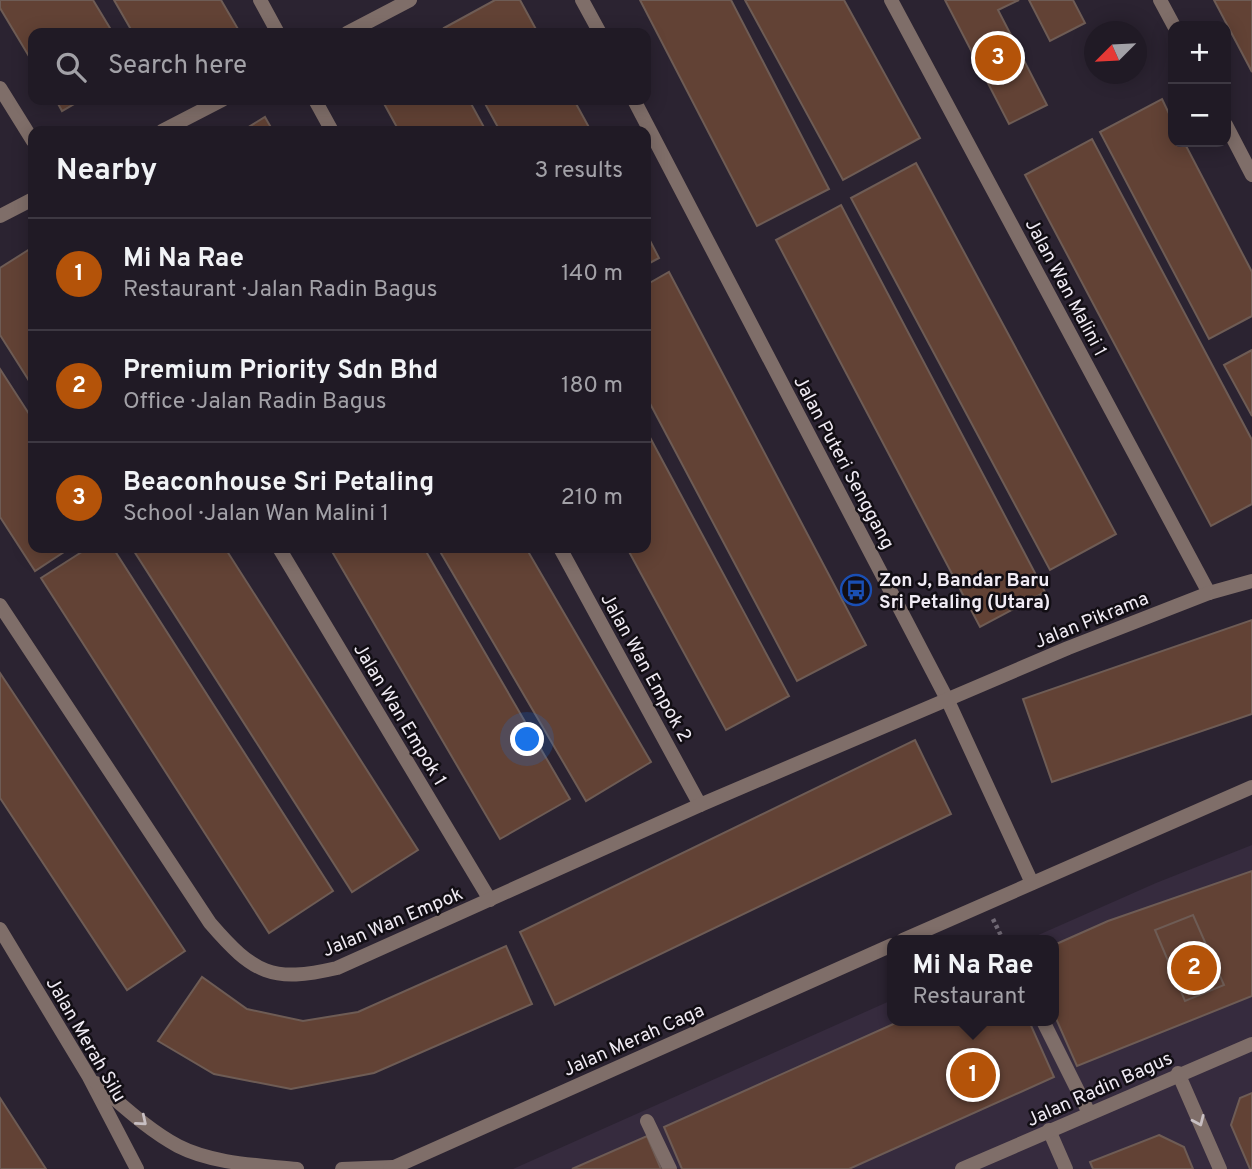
<!DOCTYPE html>
<meta charset="utf-8">
<style>
body{margin:0;font-family:Overpass,sans-serif;background:#2d2732;color:#f1f3f6}
.controls{position:absolute;right:21px;top:21px;display:grid;overflow:hidden;border-radius:14px;box-shadow:0 4px 18px #0003}
.controls button{width:63px;height:63px;display:grid;place-items:center;padding:0;border:0;border-bottom:2px solid #3d3842;background:#201a25;color:#f1f3f6;font:35px sans-serif}
.compass{position:absolute;left:1084px;top:21px;width:63px;height:63px;border-radius:50%;background:#201a25;box-shadow:0 4px 18px #0003;rotate:246deg}
.you{position:absolute;left:528px;top:740px;width:24px;height:24px;margin:-18px;border:5px solid #fff;border-radius:50%;background:#1a73e8;box-shadow:0 0 0 10px #1a73e833}
.badge{display:grid;place-items:center;width:46px;height:46px;border-radius:50%;background:#b45309;color:#fff;font-size:23px;font-weight:700}
.pin{position:absolute;translate:-50% -50%;border:4px solid #fff;box-shadow:0 2px 7px #0006}
.popup{position:absolute;left:887px;top:935px;width:172px;height:91px;box-sizing:border-box;display:grid;place-content:center;border-radius:14px;background:#201a25;filter:drop-shadow(0 2px 5px #0005);font-size:23px;white-space:nowrap;color:#a2a1a7}
.popup b{font-size:26px;color:#f1f3f6}
.popup::after{content:'';position:absolute;left:50%;top:100%;margin-left:-14px;border:14px solid transparent;border-top-color:#201a25}
.list{margin:0;padding:0;list-style:none}
h2{display:flex;justify-content:space-between;align-items:center;height:91px;margin:0;padding:0 28px;font-size:30px}
h2 small{font-size:23px;font-weight:400;color:#a2a1a7}
.list li{display:grid;grid-template-columns:46px 1fr auto;gap:21px;align-items:center;box-sizing:border-box;height:112px;padding:0 28px;border-top:2px solid #3d3842}
.list b{display:block;font-size:26px;white-space:nowrap}
.list p{margin:0;font-size:23px;white-space:nowrap;color:#a2a1a7}
.list em{font-size:23px;font-style:normal;color:#a2a1a7}
.icon{flex:none;width:38px;height:38px;fill:none;stroke:currentColor;stroke-width:2;stroke-linecap:round;stroke-linejoin:round}
.map{position:relative;flex:none;width:1252px;height:1169px;overflow:hidden}
.search{position:absolute;background:#201a25;box-shadow:0 4px 18px #0003;left:28px;top:28px;width:623px;height:77px;display:flex;align-items:center;gap:18px;box-sizing:border-box;padding:0 24px;border-radius:14px;color:#a2a1a7;font-size:26px}
.panel{position:absolute;background:#201a25;box-shadow:0 4px 18px #0003;left:28px;top:126px;width:623px;height:427px;border-radius:14px}
.map>svg:first-child{display:block}
</style>
<div class="map">
<svg width="1252" height="1169" viewBox="0 0 1252 1169">
<rect width="100%" height="100%" fill="#2b2331"/>
<!-- built -->
<path fill="#362b3e" d="M1252,845V1169H513L892,1000V1021H1054V940H1027L1156,883Z"/>
<!-- building -->
<g fill="#624235" stroke="#6e5c55" stroke-width="2">
<path d="M0,0H93L113,33H33V63L0,8Z"/>
<path d="M114,0H221L238,29L230,33H133Z"/>
<path d="M495,0H520L538,33H447L444,28Z"/>
<path d="M640,0H731L829,189L757,226Z"/>
<path d="M745,0H844L920,138L843,180Z"/>
<path d="M945,0H1019L998,10L1047,105L1009,124Z"/>
<path d="M1029,0H1073L1085,23L1050,41Z"/>
<path d="M1214,0H1252V72Z"/>
<path d="M1162,99L1173,122V142H1184L1252,272V316L1209,339L1100,132Z"/>
<path d="M56,100H81L62,111Z"/>
<path d="M382,100H469L486,131H399Z"/>
<path d="M483,100H574L591,131H500Z"/>
<path d="M265,117L273,131H242Z"/>
<path d="M1092,139L1252,440V504L1211,526L1025,175Z"/>
<path d="M916,163L1116,534L1050,570L851,198Z"/>
<path d="M841,205L1045,592L980,627L776,240Z"/>
<path d="M646,233L659,258L646,265Z"/>
<path d="M33,247V387L0,335V268Z"/>
<path d="M669,272L866,645L797,681L646,396V285Z"/>
<path d="M1252,350V416L1224,365Z"/>
<path d="M0,369L33,420V548H70L35,571L0,517Z"/>
<path d="M646,430L789,696L726,730L627,548H646Z"/>
<path d="M88,548H113L333,891L269,933L41,578Z"/>
<path d="M132,548H225L418,850L352,892Z"/>
<path d="M330,548H424L570,799L500,839Z"/>
<path d="M438,548H526L651,762L586,801Z"/>
<path d="M1252,620V714L1052,782L1023,699Z"/>
<path d="M0,673L185,951L127,990L0,798Z"/>
<path d="M915,740L951,814L555,1005L520,932Z"/>
<path d="M1252,871V996L1077,1066L1054,1014V945L1108,921Z"/>
<path d="M1193,915L1224,985L1185,1001L1155,930Z"/>
<path d="M506,946L532,1004L374,1073L291,1089L214,1074L158,1041L202,977L247,1009L303,1021L358,1012Z"/>
<path d="M900,1021H1029L1054,1077L849,1169H682L664,1127Z"/>
<path d="M1252,1093V1169H1250L1231,1125L1240,1098Z"/>
<path d="M0,1098L46,1169H0Z"/>
<path d="M1159,1135L1184,1147L1193,1169H1093L1090,1162Z"/>
<path d="M647,1136L661,1169H572Z"/>
</g>
<g fill="none" stroke-linecap="round" stroke-linejoin="round">
<!-- path -->
<path stroke="#706975" stroke-width="4.5" stroke-dasharray="3.5 3.5" stroke-linecap="butt" d="M993,919L1003,940"/>
<!-- service -->
<g stroke="#7f6e69" stroke-width="14">
<path d="M1043,1021L1089,1113"/>
<path d="M647,1121L670,1169"/>
<path d="M1049,1130L1066,1169"/>
</g>
<!-- minor -->
<g stroke="#7f6e69" stroke-width="14">
<path d="M260,0L278,33"/>
<path d="M582,0L600,33"/>
<path d="M891,0L1209,593"/>
<path d="M1160,0L1174,26"/>
<path d="M347,33L410,0"/>
<path d="M0,88L33,141"/>
<path d="M315,100L332,131"/>
<path d="M634,100L948,701L1032,883"/>
<path d="M1226,125L1252,175"/>
<path d="M162,131L222,100"/>
<path d="M0,216L33,199"/>
<path d="M279,548L490,900"/>
<path d="M560,548L700,805"/>
<path d="M0,605L210,923C254,974 272,983 337,968L700,805L1068,648L1209,593L1252,581"/>
<path d="M1178,1073L1220,1169"/>
<path d="M962,1169L1252,1044"/>
</g>
<!-- tertiary -->
<g stroke="#7f6e69" stroke-width="14">
<path d="M0,929L89,1077L137,1169"/>
<path d="M903,940L1252,787"/>
<path d="M96,1083C122,1105 148,1130 178,1146C213,1164 259,1165 297,1169"/>
<path d="M342,1169L393,1167"/>
<path d="M390,1169L892,945"/>
</g>
</g>
<!-- one-way arrows -->
<defs><path id="oneway-chevron" d="M-2-3.5L2.5 0L-2 3.5" fill="none" stroke-width="1.6" stroke-linecap="round" stroke-linejoin="round" transform="scale(1.75)"/></defs>
<g stroke="#c8bfc3">
<use href="#oneway-chevron" transform="translate(142 1121) rotate(40)"/>
<use href="#oneway-chevron" transform="translate(1199 1121) rotate(66)"/>
</g>
<!-- icons -->
<defs>
<g id="bus-ring" transform="scale(1.575)"><circle r="9.5" fill="#120e14" stroke="#1a4fb4" stroke-width="1.5"/><path d="M-5-6H5V4H4V6H2V4H-2V6H-4V4H-5ZM-3.5-4V0h7V-4ZM-3.5 1.2v1.5H-2V1.2ZM2 1.2v1.5H3.5V1.2Z" fill="#1a4fb4"/></g>
</defs>
<g fill-rule="evenodd">
<use href="#bus-ring" x="856" y="590"/>
</g>
<g text-anchor="middle" stroke-width="5" stroke-linejoin="round" paint-order="stroke">
<!-- street labels -->
<g font-size="19" fill="#f0ebf4" stroke="#120e14">
<text transform="translate(1067 287) rotate(62)" y="7">Jalan Wan Malini 1</text>
<text transform="translate(845 462) rotate(62)" y="7">Jalan Puteri Senggang</text>
<text transform="translate(1091 619) rotate(-22)" y="7">Jalan Pikrama</text>
<text transform="translate(647 667) rotate(61)" y="7">Jalan Wan Empok 2</text>
<text transform="translate(401 714) rotate(59)" y="7">Jalan Wan Empok 1</text>
<text transform="translate(392 921) rotate(-23)" y="7">Jalan Wan Empok</text>
<text transform="translate(87 1039) rotate(60)" y="7">Jalan Merah Silu</text>
<text transform="translate(633 1039) rotate(-24)" y="7">Jalan Merah Caga</text>
<text transform="translate(1099 1088) rotate(-24)" y="7">Jalan Radin Bagus</text>
</g>
<!-- poi labels -->
<g font-size="19" font-weight="bold" fill="#f0ebf4" stroke="#120e14" text-anchor="start">
<text x="879" y="586">Zon J, Bandar Baru<tspan x="879" dy="22">Sri Petaling (Utara)</tspan></text>
</g>
</g>
</svg>
<div class="controls">
<button>+</button>
<button>−</button>
</div>
<svg class="compass" viewBox="-18 -18 36 36"><path d="M0-13l5 13h-10z" fill="#e53935"/><path d="M0 13l5-13h-10z" fill="#a2a1a7"/></svg>
<div class="you"></div>
<div class="pin badge" style="left:973px;top:1075px">1</div>
<div class="popup"><b>Mi Na Rae</b>Restaurant</div>
<div class="pin badge" style="left:1194px;top:968px">2</div>
<div class="pin badge" style="left:998px;top:58px">3</div>
<div class="search"><svg class="icon" aria-label="search" viewBox="0 0 24 24"><circle cx="10" cy="10" r="6"/><path d="M15 15l6 6"/></svg>Search here</div>
<section class="panel">
<h2>Nearby<small>3 results</small></h2>
<ul class="list">
<li><span class="badge">1</span><div><b>Mi Na Rae</b><p>Restaurant · Jalan Radin Bagus</p></div><em>140 m</em></li>
<li><span class="badge">2</span><div><b>Premium Priority Sdn Bhd</b><p>Office · Jalan Radin Bagus</p></div><em>180 m</em></li>
<li><span class="badge">3</span><div><b>Beaconhouse Sri Petaling</b><p>School · Jalan Wan Malini 1</p></div><em>210 m</em></li>
</ul>
</section>
</div>
